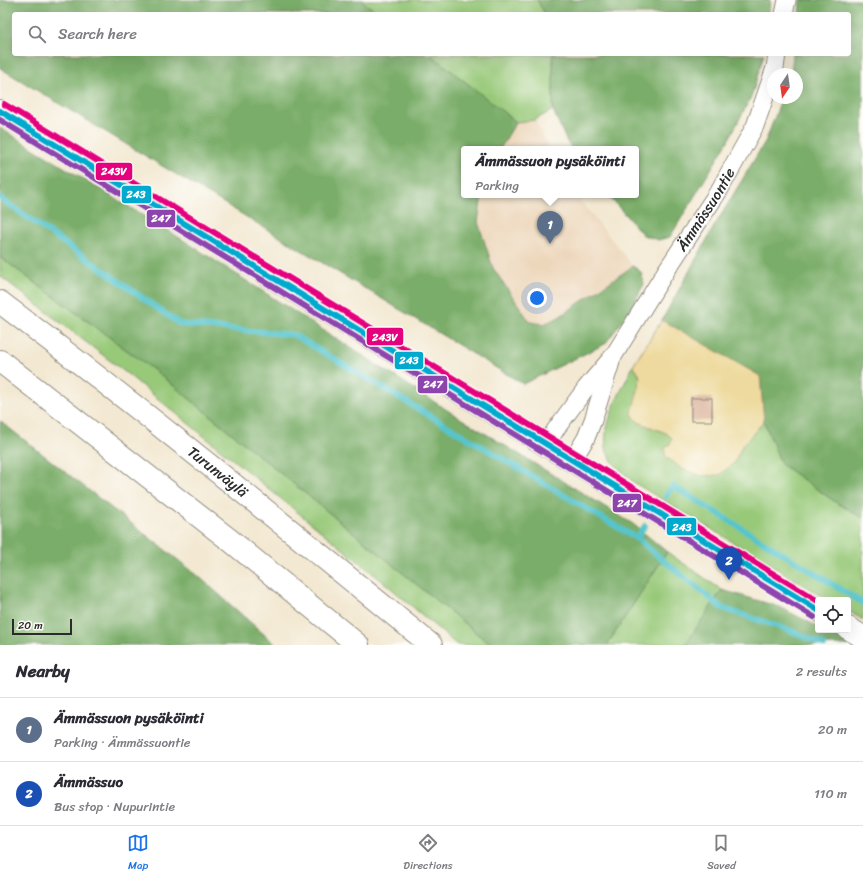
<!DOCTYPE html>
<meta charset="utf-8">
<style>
body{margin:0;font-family:Sriracha,sans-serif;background:#f2f2f3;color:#2b2b33}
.controls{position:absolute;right:12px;bottom:12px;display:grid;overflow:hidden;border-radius:4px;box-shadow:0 4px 16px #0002}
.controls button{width:36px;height:36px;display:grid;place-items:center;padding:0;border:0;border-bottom:1px solid #e1e1e2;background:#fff;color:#2b2b33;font:20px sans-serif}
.compass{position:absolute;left:767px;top:68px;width:36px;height:36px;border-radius:50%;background:#fff;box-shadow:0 4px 16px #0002;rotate:193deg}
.scale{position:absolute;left:12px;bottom:10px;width:60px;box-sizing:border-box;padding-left:4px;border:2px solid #2b2b2b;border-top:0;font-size:11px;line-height:14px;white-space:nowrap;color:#2b2b2b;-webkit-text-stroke:3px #fdfcf7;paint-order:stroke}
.you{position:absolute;left:537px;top:298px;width:14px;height:14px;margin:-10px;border:3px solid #fff;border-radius:50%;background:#1a73e8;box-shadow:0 0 0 6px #1a73e833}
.badge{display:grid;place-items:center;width:26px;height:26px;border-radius:50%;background:#1a73e8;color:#fff;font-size:13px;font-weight:700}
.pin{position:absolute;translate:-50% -33px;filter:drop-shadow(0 1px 2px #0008)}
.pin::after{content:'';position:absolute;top:21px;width:14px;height:12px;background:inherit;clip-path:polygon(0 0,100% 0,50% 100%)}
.popup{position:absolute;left:461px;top:146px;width:178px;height:52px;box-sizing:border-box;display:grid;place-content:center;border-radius:4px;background:#fff;filter:drop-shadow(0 1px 3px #0005);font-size:13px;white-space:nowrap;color:#7c7c81}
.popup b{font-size:15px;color:#2b2b33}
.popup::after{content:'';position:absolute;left:50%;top:100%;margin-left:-8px;border:8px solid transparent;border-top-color:#fff}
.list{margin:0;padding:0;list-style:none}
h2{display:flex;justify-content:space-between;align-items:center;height:52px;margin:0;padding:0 16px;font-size:17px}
h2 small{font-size:13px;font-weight:400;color:#7c7c81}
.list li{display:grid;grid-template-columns:26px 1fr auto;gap:12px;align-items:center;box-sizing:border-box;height:64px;padding:0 16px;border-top:1px solid #e1e1e2}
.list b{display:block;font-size:15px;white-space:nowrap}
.list p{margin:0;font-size:13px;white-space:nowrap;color:#7c7c81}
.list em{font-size:13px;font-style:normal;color:#7c7c81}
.icon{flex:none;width:22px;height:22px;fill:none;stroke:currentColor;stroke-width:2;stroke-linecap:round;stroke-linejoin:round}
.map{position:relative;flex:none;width:863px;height:645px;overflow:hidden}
.search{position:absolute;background:#fff;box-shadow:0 4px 16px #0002;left:12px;right:12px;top:12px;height:44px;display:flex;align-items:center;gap:10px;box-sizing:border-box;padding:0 14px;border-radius:4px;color:#7c7c81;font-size:15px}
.sheet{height:180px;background:#fff}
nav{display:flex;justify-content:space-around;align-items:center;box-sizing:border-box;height:56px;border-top:1px solid #e1e1e2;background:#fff;font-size:11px;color:#7c7c81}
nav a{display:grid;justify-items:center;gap:2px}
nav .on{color:#1a73e8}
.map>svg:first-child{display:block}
</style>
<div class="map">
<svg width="863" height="645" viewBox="0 0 863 645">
<rect width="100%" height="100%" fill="#fdfcf7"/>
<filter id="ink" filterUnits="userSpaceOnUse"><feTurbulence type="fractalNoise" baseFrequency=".025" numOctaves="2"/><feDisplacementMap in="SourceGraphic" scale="8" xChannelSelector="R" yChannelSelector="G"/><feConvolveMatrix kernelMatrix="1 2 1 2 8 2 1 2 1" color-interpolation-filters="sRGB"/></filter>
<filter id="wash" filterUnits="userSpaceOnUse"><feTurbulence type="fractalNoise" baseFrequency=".012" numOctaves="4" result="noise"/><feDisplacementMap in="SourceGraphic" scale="16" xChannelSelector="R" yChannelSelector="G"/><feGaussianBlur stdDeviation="0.9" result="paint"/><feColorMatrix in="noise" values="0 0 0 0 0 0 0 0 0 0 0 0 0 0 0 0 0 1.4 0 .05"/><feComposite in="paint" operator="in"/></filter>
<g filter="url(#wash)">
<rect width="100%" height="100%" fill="#f3e8d1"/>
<!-- built -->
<g fill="#edd7bb">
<path d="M535,120L549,149H500L516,122Z"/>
<path d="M482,195H576L633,266L559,317L544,324L530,322L493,268L478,222Z"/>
</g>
<!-- green -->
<g fill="#98c979" stroke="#627a52">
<path d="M361,0H537L545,14H379Z"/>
<path d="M430,54H553V110L535,120L516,122Z"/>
<path d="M0,257L158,373L491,645H457L392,589L130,376L0,276Z"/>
<path d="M633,366L639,374L640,380L638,392V422L666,433L672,438L670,444L734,463L742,446L764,421L781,464L834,501L863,518V620L848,611V600H829L633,482C624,473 612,464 607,452C599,427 623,388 633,366Z"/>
<path d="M667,552L722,590L685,645H607Z"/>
</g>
<!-- forest -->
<g fill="#7aad69" stroke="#526c4a">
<path d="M0,0H361L379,14H14V54H430L516,122L500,149H464V195H482L478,222L493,268L530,322L544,324L559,317L633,266L641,272L644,284L630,311L605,344L523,384L0,68Z"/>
<path d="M537,0H770L769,14H545Z"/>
<path d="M800,0H863V518L834,501L781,464L764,421L760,376L662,320L715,225L766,140L782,98H797V74H791L793,54H849V14H799Z"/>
<path d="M553,54H764L752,95L728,141L670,237L658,240L643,235L608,195H636V149H572L567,142L553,110Z"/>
<path d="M0,128L180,238L447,410L633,524L667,552L607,645H491L158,373L0,257Z"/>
<path d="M0,421L196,574L276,645H0Z"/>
<path d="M722,590L780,607L818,627V630H824L850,645H685Z"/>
</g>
<!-- sand -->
<path fill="#eeda9e" stroke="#8c8264" d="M662,320L760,376L764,421L742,446L734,463L719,475L702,476L682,469L665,456V448L670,444L672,438L666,433L638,422L632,415C632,405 643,382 639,374C638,371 635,369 633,366Z"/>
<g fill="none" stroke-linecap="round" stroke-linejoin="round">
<!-- stream -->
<g stroke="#57c5cc" stroke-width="6">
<path d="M0,198L180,324L294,335L636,538L722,608L789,630L824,645"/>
<path d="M666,496L673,486L863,603"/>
<path d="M636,538L645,526"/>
</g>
</g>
<g id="blocks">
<!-- building -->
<rect fill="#d6a388" x="691" y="398" width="21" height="23"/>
</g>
</g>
<g filter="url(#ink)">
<use href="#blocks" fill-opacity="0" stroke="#8f8a7e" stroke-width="1"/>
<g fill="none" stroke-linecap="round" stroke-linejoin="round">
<!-- minor casing -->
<g stroke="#8f8a7e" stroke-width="19">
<g id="minor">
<path d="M784,14L787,0"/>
<path id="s1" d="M546,445L556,429L586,388L614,355L666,271L720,189L755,126L775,68L777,54"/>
<path d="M572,461L586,438L593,420L611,362"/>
</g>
</g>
<!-- secondary casing -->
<g stroke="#8f8a7e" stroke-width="24">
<g id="secondary">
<path d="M0,111L546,445L818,610"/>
<path d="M848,628L863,637"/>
</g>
</g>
<!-- motorway casing -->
<g stroke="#8f8a7e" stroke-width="24">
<g id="motorway">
<path id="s2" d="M0,302C147,413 289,529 431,645"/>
<path d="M0,361L231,541L358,645"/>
</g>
</g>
<!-- minor -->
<use href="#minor" stroke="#fff" stroke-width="17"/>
<!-- secondary -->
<use href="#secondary" stroke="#fff" stroke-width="22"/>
<!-- motorway -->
<use href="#motorway" stroke="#fff" stroke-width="22"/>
<!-- bus-1 casing -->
<g stroke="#fdfcf7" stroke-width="9">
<path id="bus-1" d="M0,111L818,610"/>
</g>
<!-- bus-2 casing -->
<g stroke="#fdfcf7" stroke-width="9">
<path id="bus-2" d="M0,120L814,617"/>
</g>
<!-- bus-3 casing -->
<g stroke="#fdfcf7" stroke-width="9">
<path id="bus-3" d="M4,104L818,601"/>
</g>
<!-- bus-1 -->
<use href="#bus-1" stroke="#00a9ce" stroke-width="6"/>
<!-- bus-2 -->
<use href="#bus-2" stroke="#8e44ad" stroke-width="6"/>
<!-- bus-3 -->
<use href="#bus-3" stroke="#e5007d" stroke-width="6"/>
</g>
</g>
<g text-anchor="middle" stroke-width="3" stroke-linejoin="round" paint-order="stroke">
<!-- street labels -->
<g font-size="15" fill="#2b2b2b" stroke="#fdfcf7">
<text dy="5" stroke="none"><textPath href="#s1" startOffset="285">Ämmässuontie</textPath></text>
<text dy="5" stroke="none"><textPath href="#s2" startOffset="276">Turunväylä</textPath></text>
</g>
</g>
<g stroke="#fdfcf7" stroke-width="1.5">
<rect x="95" y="162" width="38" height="19" rx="4" fill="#e5007d"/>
<rect x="121" y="185" width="31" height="19" rx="4" fill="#00a9ce"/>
<rect x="146" y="209" width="30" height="19" rx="4" fill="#8e44ad"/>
<rect x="366" y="327" width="38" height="19" rx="4" fill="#e5007d"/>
<rect x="394" y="351" width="30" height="19" rx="4" fill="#00a9ce"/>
<rect x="417" y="375" width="31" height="19" rx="4" fill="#8e44ad"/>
<rect x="612" y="493" width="30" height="20" rx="4" fill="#8e44ad"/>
<rect x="666" y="517" width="31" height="19" rx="4" fill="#00a9ce"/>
</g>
<g font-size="11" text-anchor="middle" font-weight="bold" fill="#fff">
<text x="114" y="175">243V</text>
<text x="136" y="198">243</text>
<text x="161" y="222">247</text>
<text x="385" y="341">243V</text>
<text x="409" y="364">243</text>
<text x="433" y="388">247</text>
<text x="627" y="507">247</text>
<text x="682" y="531">243</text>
</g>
</svg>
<div class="controls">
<button><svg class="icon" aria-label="locate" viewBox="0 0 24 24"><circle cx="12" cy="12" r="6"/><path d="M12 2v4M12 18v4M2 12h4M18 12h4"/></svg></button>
</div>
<svg class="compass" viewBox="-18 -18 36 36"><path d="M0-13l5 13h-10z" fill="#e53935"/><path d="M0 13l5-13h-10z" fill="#7c7c81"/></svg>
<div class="scale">20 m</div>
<div class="you"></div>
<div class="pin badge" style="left:550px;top:244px;background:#5c6f8a">1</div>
<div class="popup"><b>Ämmässuon pysäköinti</b>Parking</div>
<div class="pin badge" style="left:729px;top:580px;background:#1a4fb4">2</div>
<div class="search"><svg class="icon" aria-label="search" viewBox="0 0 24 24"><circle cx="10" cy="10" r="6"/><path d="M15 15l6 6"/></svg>Search here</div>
</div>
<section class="sheet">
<h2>Nearby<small>2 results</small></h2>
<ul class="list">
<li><span class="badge" style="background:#5c6f8a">1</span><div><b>Ämmässuon pysäköinti</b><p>Parking · Ämmässuontie</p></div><em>20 m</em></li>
<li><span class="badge" style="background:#1a4fb4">2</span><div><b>Ämmässuo</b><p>Bus stop · Nupurintie</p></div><em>110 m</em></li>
</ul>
</section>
<nav>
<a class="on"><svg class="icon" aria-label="map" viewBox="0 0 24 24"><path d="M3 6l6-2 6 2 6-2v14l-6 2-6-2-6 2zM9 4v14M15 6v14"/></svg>Map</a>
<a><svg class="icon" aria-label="directions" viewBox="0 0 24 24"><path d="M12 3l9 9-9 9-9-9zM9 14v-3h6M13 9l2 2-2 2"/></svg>Directions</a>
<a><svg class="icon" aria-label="saved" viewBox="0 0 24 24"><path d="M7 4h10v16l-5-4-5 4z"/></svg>Saved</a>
</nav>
